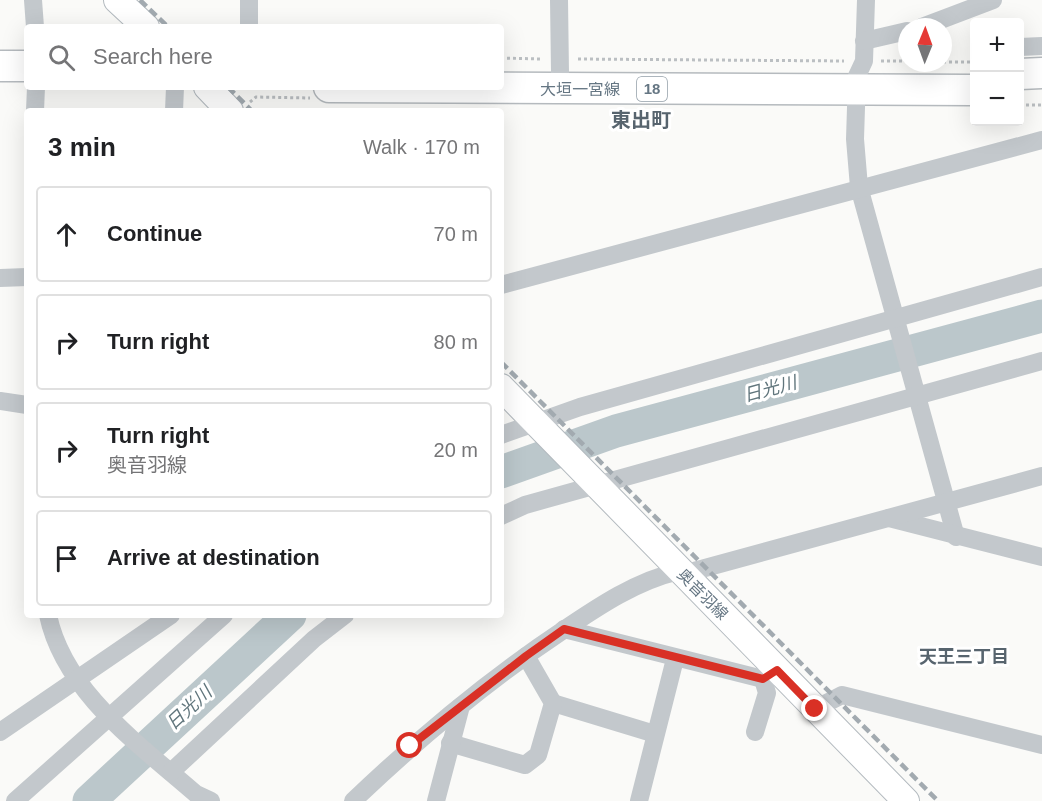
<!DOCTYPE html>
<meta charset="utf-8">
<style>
body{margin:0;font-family:Arial,"Noto Sans JP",sans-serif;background:#f2f2f2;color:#202124}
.controls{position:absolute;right:18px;top:18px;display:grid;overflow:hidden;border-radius:6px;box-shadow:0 6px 24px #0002}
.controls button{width:54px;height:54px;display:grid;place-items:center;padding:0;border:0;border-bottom:2px solid #e0e0e0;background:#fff;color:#202124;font:30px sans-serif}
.compass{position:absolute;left:898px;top:18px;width:54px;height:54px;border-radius:50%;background:#fff;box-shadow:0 6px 24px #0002;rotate:1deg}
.stop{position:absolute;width:18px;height:18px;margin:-14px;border:4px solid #d93025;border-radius:50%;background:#fff}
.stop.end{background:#d93025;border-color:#fff;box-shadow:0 2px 6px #0008}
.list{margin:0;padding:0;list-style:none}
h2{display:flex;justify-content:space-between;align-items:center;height:78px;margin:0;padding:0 24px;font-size:26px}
h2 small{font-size:20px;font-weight:400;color:#757577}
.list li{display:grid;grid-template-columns:39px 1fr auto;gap:18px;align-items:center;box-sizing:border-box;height:96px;margin:0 12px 12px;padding:0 12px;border:2px solid #e0e0e0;border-radius:6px}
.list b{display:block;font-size:22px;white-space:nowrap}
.list p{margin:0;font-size:20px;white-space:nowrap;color:#757577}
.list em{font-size:20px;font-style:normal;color:#757577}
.icon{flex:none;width:33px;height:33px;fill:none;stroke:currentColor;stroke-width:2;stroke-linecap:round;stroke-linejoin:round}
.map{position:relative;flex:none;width:1042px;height:801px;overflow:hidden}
.search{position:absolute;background:#fff;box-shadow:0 6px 24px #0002;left:24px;top:24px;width:480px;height:66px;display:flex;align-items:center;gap:15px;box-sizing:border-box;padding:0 21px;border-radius:6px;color:#757577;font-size:22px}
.panel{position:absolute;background:#fff;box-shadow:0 6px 24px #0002;left:24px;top:108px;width:480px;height:510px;border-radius:6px}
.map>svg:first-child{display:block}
</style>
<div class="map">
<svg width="1042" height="801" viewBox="0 0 1042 801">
<rect width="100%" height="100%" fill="#fafaf8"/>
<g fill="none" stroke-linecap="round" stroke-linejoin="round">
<!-- river -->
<g stroke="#bbc7cb" stroke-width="33">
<path d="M501,472L616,431L1042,316"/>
<path d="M89,801L290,615"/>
</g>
<!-- secondary casing -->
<g stroke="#b3babf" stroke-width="28">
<g id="secondary">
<path d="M117,0L146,27"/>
<path d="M207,87L230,111"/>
<path d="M501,387L906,801"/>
</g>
</g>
<!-- primary casing -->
<g stroke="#b5babe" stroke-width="33">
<g id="primary">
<path d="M0,66H27"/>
<path d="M1020,74L1042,73"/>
<path d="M329,87L974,90"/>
</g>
</g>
<!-- path -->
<g stroke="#bbbfc2" stroke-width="3" stroke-dasharray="3 3" stroke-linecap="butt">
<path d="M501,58L541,59"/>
<path d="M578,59L844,61"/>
<path d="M881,61H907"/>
<path d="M943,62H974"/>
<path d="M250,102L256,97L310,98"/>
<path d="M1020,105H1042"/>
</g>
<!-- minor -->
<g stroke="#c3c8cc" stroke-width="18">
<path d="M33,0L35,27"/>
<path d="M249,0V27"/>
<path d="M866,0L864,61L857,76L855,139L859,187L956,537"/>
<path d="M922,27L993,0"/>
<path d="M864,41L907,31"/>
<path d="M1020,47L1042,46"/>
<path d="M557,89L560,72L559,0"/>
<path d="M35,111L36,87"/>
<path d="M174,111L175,87"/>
<path d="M0,278L27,277"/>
<path d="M501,285L1042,140"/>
<path d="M0,401L27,405"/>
<path d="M501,435L580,407L1042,277"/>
<path d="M501,516L525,505L1042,361"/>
<path d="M889,518L1042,557"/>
<path d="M683,574L1042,476"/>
<path d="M48,615C64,692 140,745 196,794L211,801"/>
<path d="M564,629L763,679L777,670"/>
<path d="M553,703L655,734"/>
<path d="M815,709L842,695L1042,745"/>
<path d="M0,732L171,615"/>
<path d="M755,732L767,693L763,679"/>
<path d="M450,743L525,765L538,755L553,703L526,656"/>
<path d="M171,772L314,639L345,615"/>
<path d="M15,801L224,615"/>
<path d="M353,801C418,739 487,681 562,631C599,606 636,581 679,571"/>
<path d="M436,801L461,706"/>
<path d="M639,801L675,659"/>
</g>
<!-- secondary -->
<use href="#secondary" stroke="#fff" stroke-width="26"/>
<!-- primary -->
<use href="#primary" stroke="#fff" stroke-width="30"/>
<!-- rail -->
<g stroke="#a2aab0" stroke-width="4.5" stroke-dasharray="9 4.5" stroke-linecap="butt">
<path d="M140,0L168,27"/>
<path d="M228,87L252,111"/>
<path d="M501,362L938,801"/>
</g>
</g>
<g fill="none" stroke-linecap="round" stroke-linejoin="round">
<!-- route -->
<path stroke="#d93025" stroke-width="8" d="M410,746L526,656L564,629L763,679L777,670L815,709"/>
</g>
<g text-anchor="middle" stroke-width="6" stroke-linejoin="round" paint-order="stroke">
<!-- shield labels -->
<rect fill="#fff" stroke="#939fa8" stroke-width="1.5" x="637" y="77" width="30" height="24" rx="4.5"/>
<g font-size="15" font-weight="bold" fill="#657683">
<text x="652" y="94">18</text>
</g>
<!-- street labels -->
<g font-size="16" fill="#657683" stroke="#fff">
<text x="580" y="95">大垣一宮線</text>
<text transform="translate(703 594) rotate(45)" y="6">奥音羽線</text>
</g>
<!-- water labels -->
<g font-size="18" font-style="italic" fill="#60757c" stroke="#fff">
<text transform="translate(770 389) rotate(-15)" y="6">日光川</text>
<text transform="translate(189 708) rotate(-43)" y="6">日光川</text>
</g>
<!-- neighbourhood labels -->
<g font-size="18" font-weight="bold" fill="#57646e" stroke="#fff">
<text x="964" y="663">天王三丁目</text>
</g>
<!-- quarter labels -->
<g font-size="20" font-weight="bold" fill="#57646e" stroke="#fff">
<text x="641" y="127">東出町</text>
</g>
</g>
</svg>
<div class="controls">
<button>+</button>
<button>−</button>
</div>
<svg class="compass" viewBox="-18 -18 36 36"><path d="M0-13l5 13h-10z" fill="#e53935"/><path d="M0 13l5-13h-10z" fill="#757577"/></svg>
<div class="stop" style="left:410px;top:746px"></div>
<div class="stop end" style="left:815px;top:709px"></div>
<div class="search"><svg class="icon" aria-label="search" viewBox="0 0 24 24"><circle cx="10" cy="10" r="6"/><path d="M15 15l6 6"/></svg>Search here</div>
<section class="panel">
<h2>3 min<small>Walk · 170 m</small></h2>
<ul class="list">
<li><svg class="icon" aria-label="ahead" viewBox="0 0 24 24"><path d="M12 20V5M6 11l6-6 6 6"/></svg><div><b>Continue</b></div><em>70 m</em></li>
<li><svg class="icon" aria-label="right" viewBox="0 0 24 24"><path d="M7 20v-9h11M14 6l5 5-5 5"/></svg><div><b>Turn right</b></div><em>80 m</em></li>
<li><svg class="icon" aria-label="right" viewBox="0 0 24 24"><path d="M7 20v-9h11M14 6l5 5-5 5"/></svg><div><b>Turn right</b><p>奥音羽線</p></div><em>20 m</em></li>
<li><svg class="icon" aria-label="arrive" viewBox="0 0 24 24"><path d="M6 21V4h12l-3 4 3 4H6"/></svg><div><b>Arrive at destination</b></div></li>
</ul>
</section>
</div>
